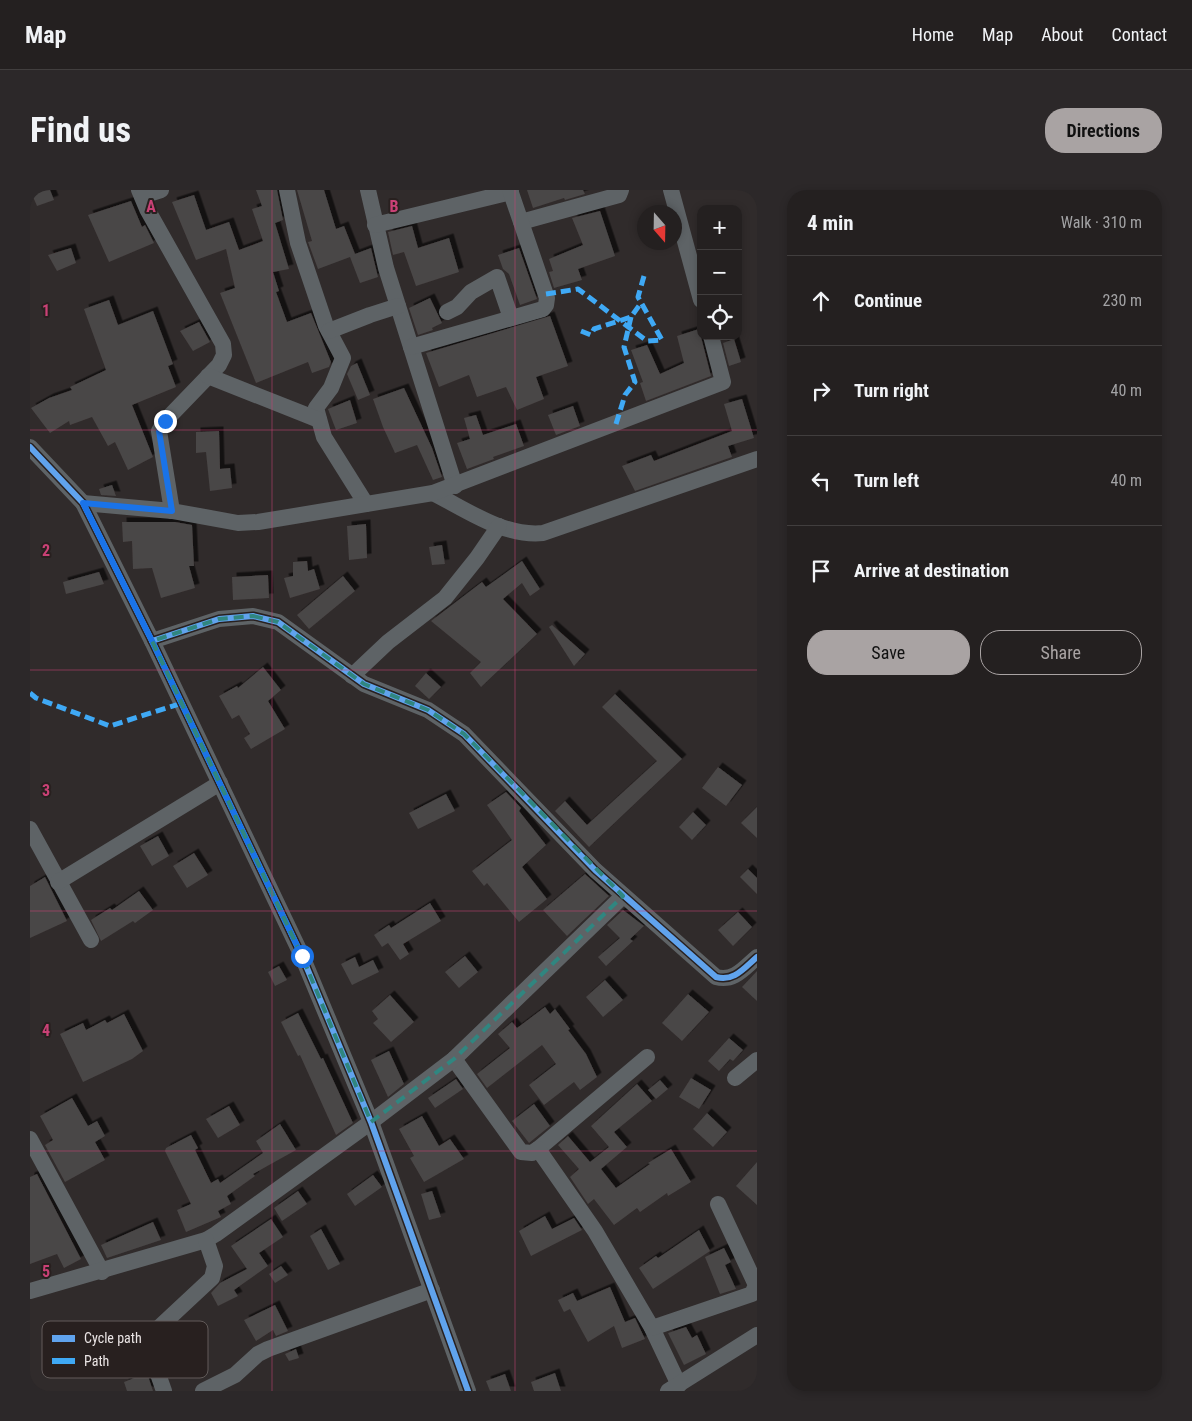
<!DOCTYPE html>
<meta charset="utf-8">
<style>
body{margin:0;font-family:"Roboto Condensed",sans-serif;background:#2c2829;color:#f1f3f6}
.controls{position:absolute;right:15px;top:15px;display:grid;overflow:hidden;border-radius:10px;box-shadow:0 2px 8px #0003}
.controls button{width:45px;height:45px;display:grid;place-items:center;padding:0;border:0;border-bottom:1px solid #413e3e;background:#242020;color:#f1f3f6;font:25px sans-serif}
.compass{position:absolute;left:607px;top:15px;width:45px;height:45px;border-radius:50%;background:#242020;box-shadow:0 2px 8px #0003;rotate:160deg}
.stop{position:absolute;width:15px;height:15px;margin:-11px;border:4px solid #1a73e8;border-radius:50%;background:#fff}
.stop.end{background:#1a73e8;border-color:#fff;box-shadow:0 1px 5px #0008}
.list{margin:0;padding:0;list-style:none}
h2{display:flex;justify-content:space-between;align-items:center;height:65px;margin:0;padding:0 20px;font-size:21px}
h2 small{font-size:16px;font-weight:400;color:#a3a3a5}
.list li{display:grid;grid-template-columns:32px 1fr auto;gap:15px;align-items:center;box-sizing:border-box;height:90px;padding:0 20px;border-top:1px solid #413e3e}
.list b{display:block;font-size:19px;white-space:nowrap}
.list em{font-size:16px;font-style:normal;color:#a3a3a5}
.actions{display:flex;gap:10px;padding:15px 20px}
.actions a{flex:1;padding:11px 0;border:1px solid #a9a3a3;border-radius:20px;text-align:center;font-size:18px;color:#a9a3a3}
.actions .main{background:#a9a3a3;color:#111}
.icon{flex:none;width:28px;height:28px;fill:none;stroke:currentColor;stroke-width:2;stroke-linecap:round;stroke-linejoin:round}
.map{position:relative;flex:none;width:727px;height:1201px;overflow:hidden;border-radius:20px}
header{display:flex;align-items:center;gap:30px;box-sizing:border-box;height:70px;padding:0 25px;background:#242020;border-bottom:1px solid #413e3e}
header strong{font-size:24px}
nav{display:flex;gap:28px;margin-inline-start:auto;font-size:18px}
.intro{display:flex;align-items:center;justify-content:space-between;box-sizing:border-box;height:120px;padding:0 30px}
h1{margin:0;font-size:35px}
.button{padding:12px 22px;border-radius:20px;background:#a9a3a3;color:#111;font-size:18px;font-weight:700}
main{display:flex;gap:30px;padding:0 30px}
aside{flex:1;background:#242020;border-radius:20px;box-shadow:0 2px 8px #0003}
.map>svg:first-child{display:block}
</style>
<header>
<strong>Map</strong>
<nav><a>Home</a><a>Map</a><a>About</a><a>Contact</a></nav>
</header>
<div class="intro"><h1>Find us</h1><a class="button">Directions</a></div>
<main>
<div class="map">
<svg width="727" height="1201" viewBox="0 0 727 1201">
<defs>
<filter id="shadow"><feDropShadow dx="4.5" dy="-4.5" stdDeviation="0" flood-color="#0009"/></filter>
</defs>
<rect width="100%" height="100%" fill="#302b2b"/>
<!-- building -->
<g fill="#4a4646" filter="url(#shadow)">
<path d="M0,0H20L24,10L7,16Z"/>
<path d="M226,0H247L253,30L245,33L259,79L243,82L249,101L246,102L257,132L281,123L301,172L299,177L282,183L278,172L226,193L190,103L205,98L196,59L166,70L142,12L164,5L176,40L199,32L209,60L233,51L222,19L232,16Z"/>
<path d="M267,0H294L306,39L314,36L325,64L341,58L348,87L330,93L320,67L288,79L278,52L282,51Z"/>
<path d="M497,0H553L555,4L535,10L534,8L503,18Z"/>
<path d="M101,11L112,37L115,35L124,53L79,72L58,25Z"/>
<path d="M570,21L585,66L548,79L552,90L524,98L519,82L523,81L519,69L553,55L542,28Z"/>
<path d="M382,36L388,58L419,48L429,82L386,96L374,62L363,65L358,42Z"/>
<path d="M41,58L46,73L27,81L18,65Z"/>
<path d="M489,58L507,109L490,115L479,84L473,79L468,65Z"/>
<path d="M400,108L412,133L402,138L403,140L388,145L379,118Z"/>
<path d="M79,110L88,135L123,121L143,174L138,176L146,197L102,215L123,267L98,280L85,252L78,256L62,227L40,235L39,231L20,243L1,218L19,208L42,200L40,197L76,180L54,119Z"/>
<path d="M520,126L538,176L506,187L514,209L487,220L476,197L447,207L439,185L409,197L396,163Z"/>
<path d="M169,132L180,152L163,161L150,141Z"/>
<path d="M669,139L681,186L616,211L610,193L613,192L601,160L617,155L630,184L654,173L647,146Z"/>
<path d="M704,149L711,172L699,176L693,153Z"/>
<path d="M327,173L340,205L328,210L317,184L321,176Z"/>
<path d="M374,198L402,258L412,287L403,290L387,255L365,263L353,237L343,209Z"/>
<path d="M712,209L724,248L698,256L702,267L605,301L592,276L621,265L624,271L702,241L694,214Z"/>
<path d="M320,210L327,233L306,240L298,219Z"/>
<path d="M543,216L550,236L526,245L518,225Z"/>
<path d="M446,225L453,245L486,234L494,256L463,267L464,269L437,279L427,253L440,249L434,228Z"/>
<path d="M189,241L190,279L200,278L202,298L180,301L176,262L166,263V242Z"/>
<path d="M82,295L86,306L71,305L69,299Z"/>
<path d="M92,332H145L162,335L164,376H159L165,398L131,408L122,378L103,379L102,351L93,352Z"/>
<path d="M336,334L337,368L319,370L317,336Z"/>
<path d="M412,355L415,374L402,375L399,357Z"/>
<path d="M277,371L278,381L284,379L290,399L260,408L254,388L263,386V372Z"/>
<path d="M492,371L510,399L500,406L492,393L473,409L507,444L451,497L440,483L451,472L401,431L452,392L456,397Z"/>
<path d="M69,382L74,394L36,404L33,392Z"/>
<path d="M238,385L239,408L203,410L202,387Z"/>
<path d="M313,386L325,401L279,439L267,425Z"/>
<path d="M522,435L555,464L544,476L519,437Z"/>
<path d="M233,477L251,500L238,511L255,539L221,559L214,548L220,544L209,525L202,529L189,506L207,496L208,498Z"/>
<path d="M396,483L411,497L399,509L385,496Z"/>
<path d="M585,504L652,569L559,657L525,621L535,611L557,635L627,571L572,517Z"/>
<path d="M688,577L712,595L696,616L672,598Z"/>
<path d="M476,602L491,618L489,621L516,655L492,677L517,709L489,732L457,693L454,696L442,681L482,650L457,615Z"/>
<path d="M416,604L425,621L388,639L379,623Z"/>
<path d="M727,617V648L711,633Z"/>
<path d="M663,622L676,635L662,650L649,637Z"/>
<path d="M128,646L139,666L122,676L110,656Z"/>
<path d="M164,663L178,685L157,698L143,676Z"/>
<path d="M718,679L727,688V704L710,687Z"/>
<path d="M555,684L579,706L537,746L513,720Z"/>
<path d="M15,687L37,731L0,748V696Z"/>
<path d="M109,701L123,720L105,733L103,731L71,751L61,730L80,718L82,720Z"/>
<path d="M400,713L411,731L373,754L379,764L370,770L358,753L352,757L344,745L359,735L361,738Z"/>
<path d="M593,720L614,736L600,749L603,751L576,776L568,767L590,748L577,735Z"/>
<path d="M708,722L722,737L703,756L688,740Z"/>
<path d="M435,766L448,782L429,798L415,782Z"/>
<path d="M325,767L329,777L343,770L349,782L322,795L311,774Z"/>
<path d="M249,776L257,790L245,796L238,782Z"/>
<path d="M727,781V811L712,797Z"/>
<path d="M575,790L593,810L573,827L556,807Z"/>
<path d="M658,804L679,822L652,851L632,833Z"/>
<path d="M360,805L384,832L361,852L343,833L348,829L342,821Z"/>
<path d="M515,817L520,824L525,819L540,839L538,840L556,864L567,887L550,900L544,892L514,915L499,895L526,874L512,855L457,898L447,884L480,858L468,844L482,832L487,838Z"/>
<path d="M268,823L291,869L293,868L323,933L306,945L270,865L268,866L251,832Z"/>
<path d="M94,824L113,861L102,869L53,892L30,844L53,833L56,840L75,830L77,833Z"/>
<path d="M699,848L713,860L703,871L700,869L689,881L678,871Z"/>
<path d="M359,861L374,894L358,907L341,870Z"/>
<path d="M661,888L681,900L669,919L649,907Z"/>
<path d="M426,889L433,899L405,918L398,908Z"/>
<path d="M630,890L638,899L626,909L618,900Z"/>
<path d="M607,894L622,911L584,942L597,957L571,979L586,998L620,974L618,973L641,959L661,992L638,1006L637,1003L610,1022L607,1018L584,1035L564,1009L558,1014L540,987L549,979L528,955L538,946L560,972L579,957L561,936Z"/>
<path d="M42,908L58,936L67,931L75,946L65,952L75,970L35,992L15,955L23,950L10,926Z"/>
<path d="M504,914L520,936L499,953L482,931Z"/>
<path d="M199,916L210,935L188,948L176,929Z"/>
<path d="M677,923L697,942L683,957L663,939Z"/>
<path d="M392,926L409,956L420,949L434,969L394,992L380,968L384,966L369,939Z"/>
<path d="M250,934L266,960L223,984L225,986L197,1006L201,1014L188,1021L191,1027L156,1042L147,1020L161,1014L135,961L136,958L161,945L168,958L165,960L181,993L188,989L190,993L233,963L226,951Z"/>
<path d="M727,972V1015L706,996Z"/>
<path d="M7,984L51,1069L34,1078L27,1064L0,1074V987Z"/>
<path d="M343,985L352,997L325,1016L317,1004Z"/>
<path d="M268,1001L277,1014L252,1031L244,1018Z"/>
<path d="M402,1001L411,1027L399,1030L391,1004Z"/>
<path d="M515,1026L522,1039L544,1028L552,1040L501,1066L489,1041Z"/>
<path d="M241,1029L253,1047L229,1063L238,1076L204,1100L208,1106L188,1116L181,1103L190,1093L217,1079L201,1056Z"/>
<path d="M123,1032L131,1050L77,1068L71,1055Z"/>
<path d="M291,1039L310,1074L298,1080L280,1046Z"/>
<path d="M669,1040L680,1061L623,1099L609,1078L626,1066L628,1068Z"/>
<path d="M694,1058L701,1072L695,1075L706,1099L690,1104L675,1067Z"/>
<path d="M251,1076L258,1085L245,1093L239,1084Z"/>
<path d="M580,1097L595,1132L605,1128L615,1149L592,1158L584,1136L558,1152L540,1119L534,1122L528,1110L543,1103L547,1111Z"/>
<path d="M245,1115L258,1141L246,1146L243,1140L226,1151L214,1130Z"/>
<path d="M656,1137L662,1148L667,1145L676,1164L654,1175L638,1143Z"/>
<path d="M266,1159L269,1168L259,1171L255,1164Z"/>
<path d="M117,1183L123,1201H97L94,1192Z"/>
<path d="M525,1183L531,1201H504L501,1192Z"/>
<path d="M475,1184L481,1201H460L456,1191Z"/>
</g>
<g fill="none" stroke-linecap="round" stroke-linejoin="round">
<!-- street -->
<g stroke="#5e6366" stroke-width="16">
<path d="M109,0L117,19L193,154L194,165L189,175L135,231L129,241L142,321"/>
<path d="M257,0L268,53L296,136L313,168L301,198L286,218L294,247L336,314"/>
<path d="M338,0L356,78L425,296"/>
<path d="M641,0L671,110"/>
<path d="M112,6L131,0"/>
<path d="M491,32L589,5L591,0"/>
<path d="M345,35L481,2"/>
<path d="M417,122L427,117L441,102L467,87L481,128"/>
<path d="M299,141L340,125L368,116"/>
<path d="M381,157L513,119L516,115L517,108L480,0"/>
<path d="M178,186L289,230"/>
<path d="M0,257L53,313L122,451L272,766L341,932L438,1201"/>
<path d="M403,303C437,320 474,347 513,343L727,269"/>
<path d="M53,313L142,321L208,333L228,332L403,303L693,192L681,146"/>
<path d="M122,451L189,429L223,426L248,432L334,494L398,520L434,544L565,680L686,787C704,792 714,778 727,767"/>
<path d="M322,486L358,452L415,408L447,368L469,336"/>
<path d="M0,639L61,750"/>
<path d="M28,692L190,593"/>
<path d="M424,869L491,962L502,963L508,959L617,867"/>
<path d="M705,888L727,870"/>
<path d="M0,949L72,1082"/>
<path d="M508,959L565,1041L622,1138L649,1195"/>
<path d="M0,1101L176,1050L186,1044L341,932L424,869L593,706"/>
<path d="M622,1138L722,1104L726,1095L688,1014"/>
<path d="M134,1201L117,1153L122,1144L182,1088L185,1076L176,1050"/>
<path d="M173,1201L205,1185L228,1164L238,1159L402,1100"/>
<path d="M638,1201L727,1145"/>
</g>
<!-- quiet -->
<g stroke="#3fa9f5" stroke-width="5" stroke-dasharray="10 5" stroke-linecap="butt">
<path d="M516,104L548,99L617,151L632,150L608,107L614,86"/>
<path d="M551,141L561,145L564,139L601,127L611,113"/>
<path d="M586,234L595,205L605,192L594,157L601,127"/>
<path d="M0,503L6,508L80,536L152,513"/>
</g>
<!-- cycleway casing -->
<g stroke="#28201f" stroke-width="9">
<g id="cycleway">
<path d="M0,257L53,313L122,451L272,766L341,932L438,1201"/>
<path d="M122,451L189,429L223,426L248,432L334,494L398,520L434,544L565,680L686,787C704,792 714,778 727,767"/>
</g>
</g>
<!-- cycleway -->
<use href="#cycleway" stroke="#60a3ed" stroke-width="6"/>
</g>
<g fill="none" stroke-linecap="round" stroke-linejoin="round">
<!-- route -->
<path stroke="#1a73e8" stroke-width="6" d="M135,231L129,241L142,321L53,313L122,451L272,766"/>
</g>
<!-- marked area -->
<path fill="none" stroke="#308680" stroke-width="4" stroke-dasharray="10 6" stroke-linejoin="round" d="M223,426L248,432L334,494L398,520L434,544L593,706L424,869L341,932L272,766L122,451L189,429Z"/>
<!-- grid -->
<path fill="none" stroke="#ca4176" stroke-width="1" stroke-opacity="0.55" d="M242,0V1201M485,0V1201M0,240H727M0,480H727M0,721H727M0,961H727"/>
<!-- legend -->
<rect x="12" y="1131" width="166" height="57" rx="8" fill="#28201f" stroke="#625b5a" stroke-width="1"/>
<rect x="22" y="1145" width="23" height="7" fill="#60a3ed"/>
<rect x="22" y="1168" width="23" height="6" fill="#3fa9f5"/>
<g font-size="14" fill="#eae4e4">
<text x="54" y="1153">Cycle path</text>
<text x="54" y="1176">Path</text>
</g>
<g font-size="16" text-anchor="middle" font-weight="bold" fill="#ca4176" stroke="#28201f" stroke-width="4" stroke-linejoin="round" paint-order="stroke">
<text x="121" y="22">A</text>
<text x="364" y="22">B</text>
<text x="16" y="126">1</text>
<text x="16" y="366">2</text>
<text x="16" y="606">3</text>
<text x="16" y="846">4</text>
<text x="16" y="1087">5</text>
</g>
</svg>
<div class="controls">
<button>+</button>
<button>−</button>
<button><svg class="icon" aria-label="locate" viewBox="0 0 24 24"><circle cx="12" cy="12" r="6"/><path d="M12 2v4M12 18v4M2 12h4M18 12h4"/></svg></button>
</div>
<svg class="compass" viewBox="-18 -18 36 36"><path d="M0-13l5 13h-10z" fill="#e53935"/><path d="M0 13l5-13h-10z" fill="#a3a3a5"/></svg>
<div class="stop" style="left:272px;top:766px"></div>
<div class="stop end" style="left:135px;top:231px"></div>
</div>
<aside>
<h2>4 min<small>Walk · 310 m</small></h2>
<ul class="list">
<li><svg class="icon" aria-label="ahead" viewBox="0 0 24 24"><path d="M12 20V5M6 11l6-6 6 6"/></svg><div><b>Continue</b></div><em>230 m</em></li>
<li><svg class="icon" aria-label="right" viewBox="0 0 24 24"><path d="M7 20v-9h11M14 6l5 5-5 5"/></svg><div><b>Turn right</b></div><em>40 m</em></li>
<li><svg class="icon" aria-label="left" viewBox="0 0 24 24"><path d="M17 20v-9H6M10 6l-5 5 5 5"/></svg><div><b>Turn left</b></div><em>40 m</em></li>
<li><svg class="icon" aria-label="arrive" viewBox="0 0 24 24"><path d="M6 21V4h12l-3 4 3 4H6"/></svg><div><b>Arrive at destination</b></div></li>
</ul>
<div class="actions"><a class="main">Save</a><a>Share</a></div>
</aside>
</main>
